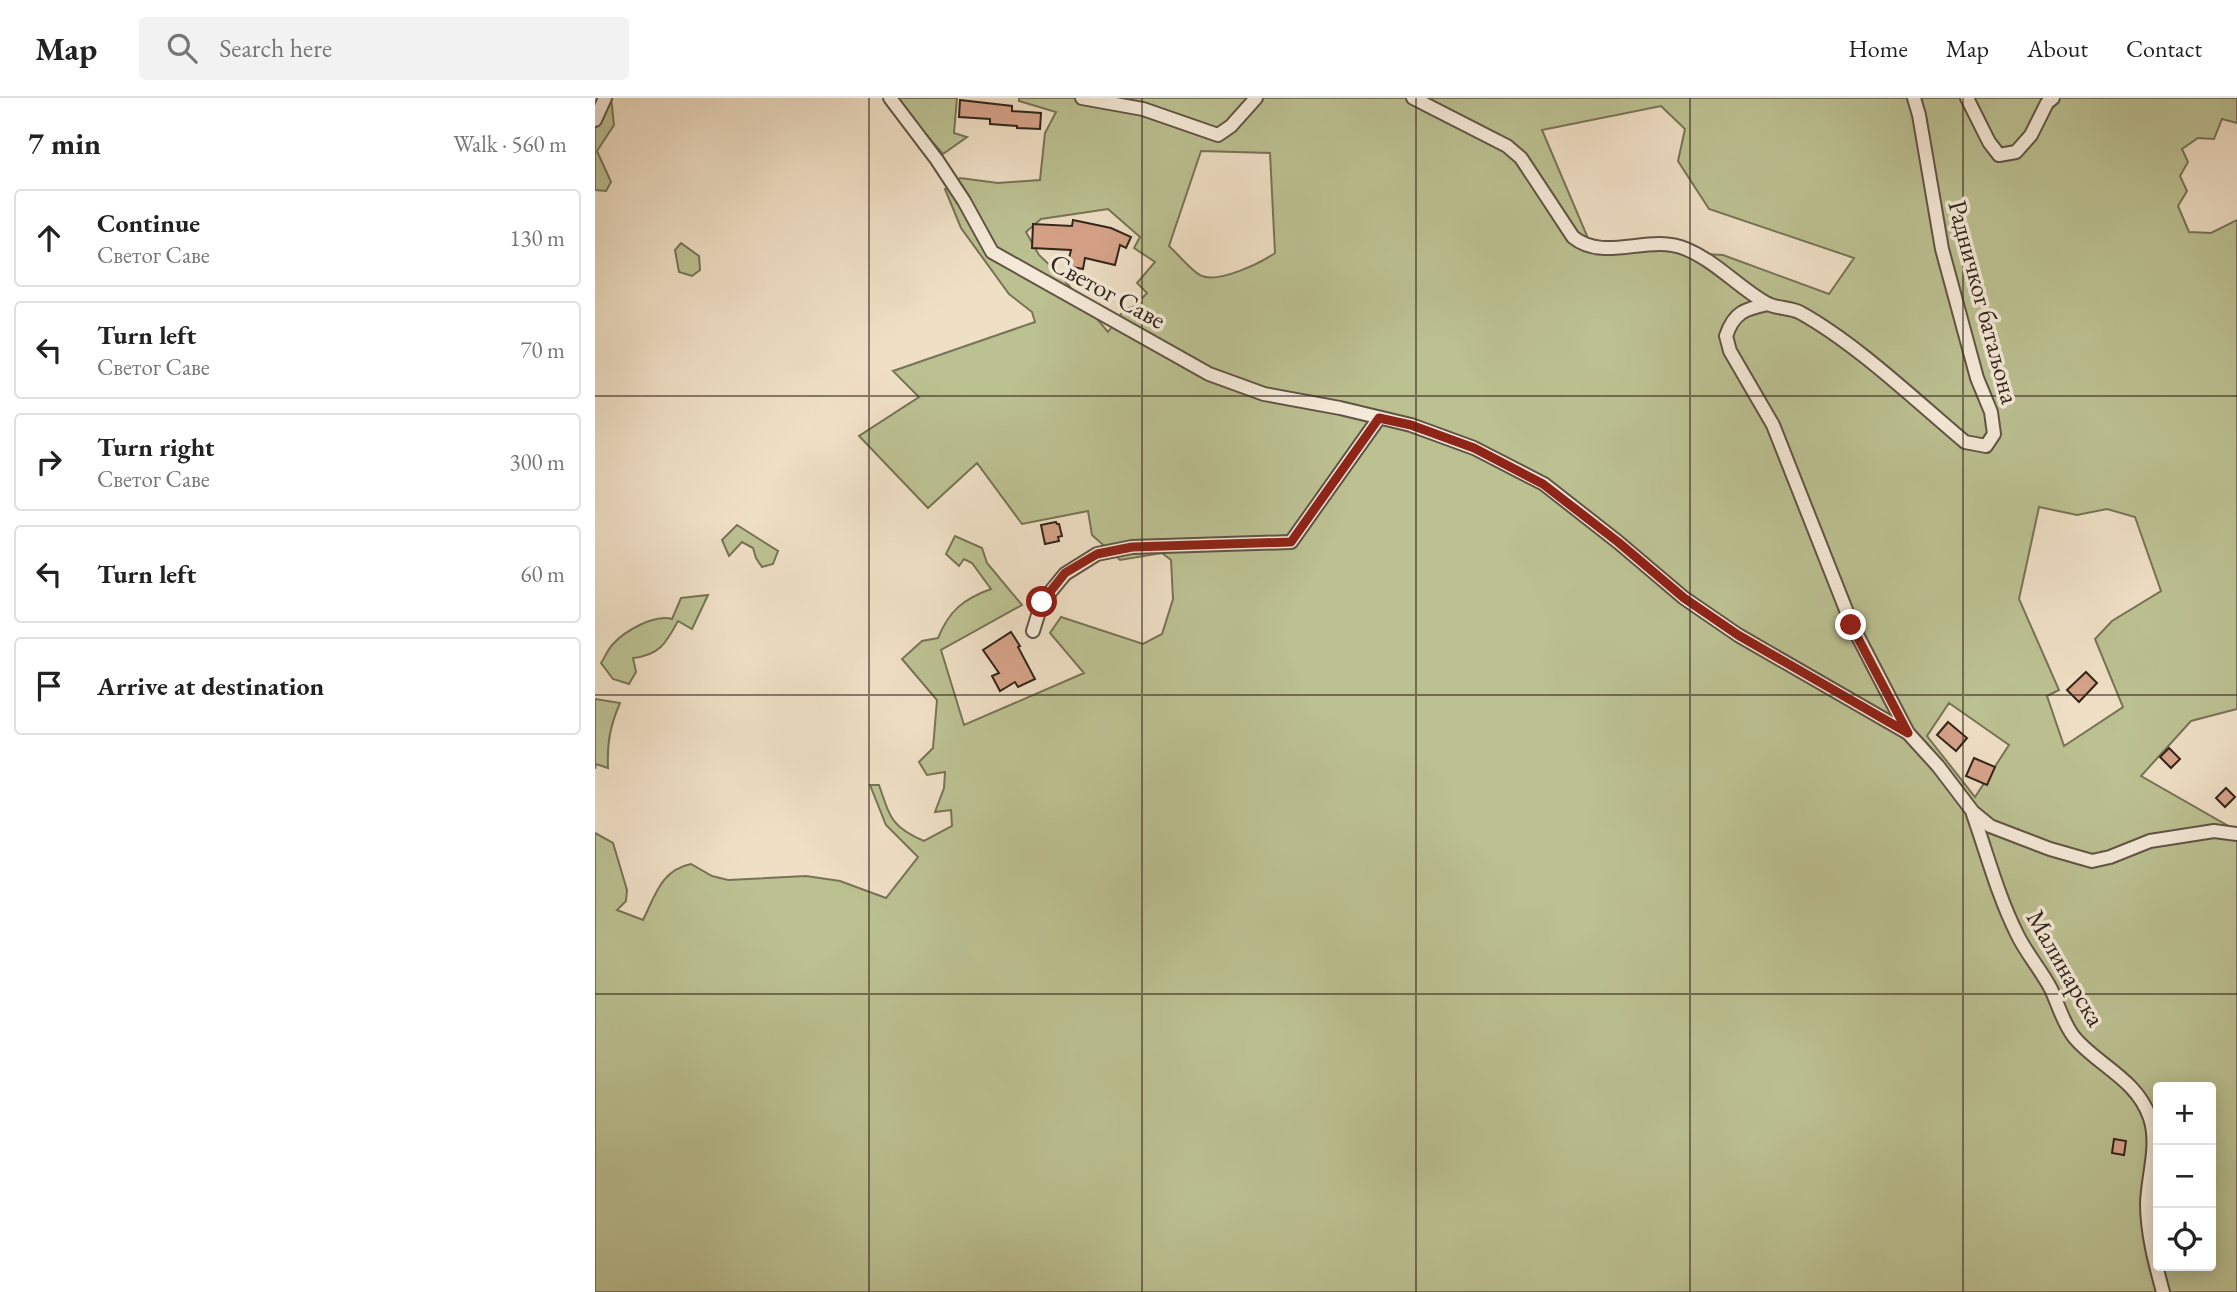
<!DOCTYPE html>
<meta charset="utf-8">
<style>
body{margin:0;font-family:"EB Garamond",serif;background:#f2f2f2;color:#222}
.controls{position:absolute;right:21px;bottom:21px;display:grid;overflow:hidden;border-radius:7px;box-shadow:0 4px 18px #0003}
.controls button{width:63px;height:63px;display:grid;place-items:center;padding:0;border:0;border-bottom:2px solid #e0e0e0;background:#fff;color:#222;font:35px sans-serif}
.stop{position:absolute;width:21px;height:21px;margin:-16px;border:5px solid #8f2418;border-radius:50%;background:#fff}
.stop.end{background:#8f2418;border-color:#fff;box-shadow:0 2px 7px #0008}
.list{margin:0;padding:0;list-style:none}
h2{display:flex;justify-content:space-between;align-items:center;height:91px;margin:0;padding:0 28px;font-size:30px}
h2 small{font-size:23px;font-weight:400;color:#767676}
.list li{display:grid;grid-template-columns:46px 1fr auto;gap:21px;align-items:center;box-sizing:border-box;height:98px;margin:0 14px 14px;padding:0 14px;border:2px solid #e0e0e0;border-radius:7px}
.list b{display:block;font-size:26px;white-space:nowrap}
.list p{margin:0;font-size:23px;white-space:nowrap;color:#767676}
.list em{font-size:23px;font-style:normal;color:#767676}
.icon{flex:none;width:38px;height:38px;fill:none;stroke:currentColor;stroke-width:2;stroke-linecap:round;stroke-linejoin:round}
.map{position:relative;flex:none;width:1642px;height:1194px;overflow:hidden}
header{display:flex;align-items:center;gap:42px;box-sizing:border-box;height:98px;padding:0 35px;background:#fff;border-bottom:2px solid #e0e0e0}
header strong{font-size:33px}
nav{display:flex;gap:38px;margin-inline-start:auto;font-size:24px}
.search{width:490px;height:63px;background:#f2f2f2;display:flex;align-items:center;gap:18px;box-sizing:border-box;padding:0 24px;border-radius:7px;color:#767676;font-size:26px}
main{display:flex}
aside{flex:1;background:#fff}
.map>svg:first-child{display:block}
</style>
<header>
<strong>Map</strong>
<div class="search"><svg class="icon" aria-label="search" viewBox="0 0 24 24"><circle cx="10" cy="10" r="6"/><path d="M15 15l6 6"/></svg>Search here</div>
<nav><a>Home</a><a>Map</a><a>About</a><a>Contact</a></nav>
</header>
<main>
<aside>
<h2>7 min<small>Walk · 560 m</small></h2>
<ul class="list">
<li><svg class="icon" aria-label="ahead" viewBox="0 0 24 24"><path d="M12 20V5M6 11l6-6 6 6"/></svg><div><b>Continue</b><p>Светог Саве</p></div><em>130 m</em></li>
<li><svg class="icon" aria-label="left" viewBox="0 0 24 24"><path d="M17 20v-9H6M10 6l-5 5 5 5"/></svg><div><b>Turn left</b><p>Светог Саве</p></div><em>70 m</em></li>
<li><svg class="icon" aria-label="right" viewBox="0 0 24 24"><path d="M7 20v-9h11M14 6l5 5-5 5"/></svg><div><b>Turn right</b><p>Светог Саве</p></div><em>300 m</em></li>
<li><svg class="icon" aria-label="left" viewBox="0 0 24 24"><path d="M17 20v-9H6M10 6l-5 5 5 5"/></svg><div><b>Turn left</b></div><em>60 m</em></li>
<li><svg class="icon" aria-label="arrive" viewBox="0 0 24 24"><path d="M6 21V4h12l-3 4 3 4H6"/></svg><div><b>Arrive at destination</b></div></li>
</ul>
</aside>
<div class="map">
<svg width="1642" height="1194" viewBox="0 0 1642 1194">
<rect width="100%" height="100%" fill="#efdfc5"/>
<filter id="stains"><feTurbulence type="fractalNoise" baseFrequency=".00286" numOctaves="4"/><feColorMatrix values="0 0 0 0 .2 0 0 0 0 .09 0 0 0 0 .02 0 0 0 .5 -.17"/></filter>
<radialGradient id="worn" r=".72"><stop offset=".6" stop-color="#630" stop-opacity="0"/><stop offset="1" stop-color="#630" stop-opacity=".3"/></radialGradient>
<!-- green -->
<g fill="#bcc192" stroke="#777356" stroke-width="2" fill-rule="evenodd">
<path d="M5,0H16L19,27L2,53L16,84L11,93L0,92V12Z"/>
<path d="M299,0H362L359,35L372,39L348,56Z"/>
<path d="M424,0H1642V25L1627,21L1619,41L1603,40L1587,51L1593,64L1585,78L1592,93L1583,108L1594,134L1616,135L1642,122V611L1596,623L1546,678L1642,733V1194H0V735L18,745L32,792L31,803L22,812L48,822C60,798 66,772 96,766L117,778L133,782L211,778L245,783L291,800L323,759L291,727L275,687H284C295,719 296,729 329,743L357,728L356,712L340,714L349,690L350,674L332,677L324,664L338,650L342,602L307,561L327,543L343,540C354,513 368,501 396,491L377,465L369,461L364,468L351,456L360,438L387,450L392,465L427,507L346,552L369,627L489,575L455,535L466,519L548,546L567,536L578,501L576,462L567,455L525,462L497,437L493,413L427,426L382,365L333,410L264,338L324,299L298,273L440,224L437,214L414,196L366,130L350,91L365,80L403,85L445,82L450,35L461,14L424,3ZM1066,8L1090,31L1083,63L1114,111L1259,160L1234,196L1128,157L1090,155L995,145L947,32ZM606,53L675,55L680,155C665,165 625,185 607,178C598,175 582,155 574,148ZM513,111L545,139L539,150L560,164L542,185L552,195L540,208L529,212L513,234L464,176L444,157L431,134L446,121ZM1444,409L1482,417L1512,411L1540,419L1566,493L1517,523L1500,541L1528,609L1469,648L1452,598L1464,592L1424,501ZM1354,605L1414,647L1380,699L1332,638ZM1563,989H1616V1168H1563Z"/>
<path d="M86,145L104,158L105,172L97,178L84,174L80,152Z"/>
<path d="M142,427L183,453L178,466L167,469L161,460L158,450L147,444L134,458L127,442Z"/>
<path d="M113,497L97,531L83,523C71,545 65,557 38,560L41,574L34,586L18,581L6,565C10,559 13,551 18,546C30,533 59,516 77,521L86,500Z"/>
<path d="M0,601L25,605C15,628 12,645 13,670L1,666L0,671Z"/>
</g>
<!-- building -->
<g fill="#d6a389" stroke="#32251a" stroke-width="2">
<path d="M365,2L417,8V13L446,15L445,31L422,30V28L395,26V21L364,19Z"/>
<path d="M478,122L516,130L536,139L531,150L525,147L520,167L490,160L488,171L472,168L476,152L437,150L438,126L477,128Z"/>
<path d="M461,424L462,426H464L467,438L463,439L464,443L450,446L446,427Z"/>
<path d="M416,534L425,548L423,549L440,581L423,589L420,584L405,593L397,578L404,575L388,552Z"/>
<path d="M1491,574L1502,585L1484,604L1472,592Z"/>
<path d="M1353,624L1372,640L1361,653L1342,637Z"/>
<path d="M1574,650L1585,661L1576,670L1565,659Z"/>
<path d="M1379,660L1400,669L1392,687L1371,678Z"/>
<path d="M1631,690L1640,699L1630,709L1621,700Z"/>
<path d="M1519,1041L1531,1043L1529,1057L1517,1055Z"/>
</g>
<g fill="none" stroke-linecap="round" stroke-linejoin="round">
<!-- minor casing -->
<g stroke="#615445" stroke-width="16">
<g id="minor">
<path d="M295,0L342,62L369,103L397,154L614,276L669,296L745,310L816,327L879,350L949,386L1023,444L1089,500L1143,537L1313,635L1343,668L1378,714L1395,728L1455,751L1497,763L1515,759L1555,743L1619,733L1642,736"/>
<path d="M487,0L548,11L623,37L636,28L661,0"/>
<path d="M818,0L912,48L926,60L978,139C1010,165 1054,135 1091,151C1122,164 1143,189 1171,205C1181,211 1196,209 1206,215C1263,247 1320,302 1370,344L1391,348L1399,336L1396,314L1382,280L1347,151L1324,17L1319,0"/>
<path d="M1372,0L1394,44L1404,57L1421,54L1436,37L1452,5L1458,0"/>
<path d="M0,22L10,0"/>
<path d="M1173,206C1150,211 1139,214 1131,238L1135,253L1178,327L1257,527L1313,635"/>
<path d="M438,533L447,504L470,476L502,456L537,449L696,444L784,320"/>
<path d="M1378,716C1392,756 1403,798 1422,836C1431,855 1446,872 1456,891C1463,906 1468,925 1479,939C1502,967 1542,981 1555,1020C1564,1047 1553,1077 1552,1105C1552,1135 1560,1165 1568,1194"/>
</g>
</g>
<!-- minor -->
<use href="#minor" stroke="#f5ead9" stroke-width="12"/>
</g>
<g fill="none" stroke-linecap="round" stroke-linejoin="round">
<!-- route -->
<path stroke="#8f2418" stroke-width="9" d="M447,504L470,475L502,456L537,449L696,444L784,320L816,327L879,350L948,386L1023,444L1089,500L1143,537L1313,635L1256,527"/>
</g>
<!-- grid -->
<path fill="none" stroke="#32251a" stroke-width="2" stroke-opacity="0.55" d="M274,0V1194M547,0V1194M821,0V1194M1095,0V1194M1368,0V1194M0,298H1642M0,597H1642M0,896H1642"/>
<g text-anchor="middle" stroke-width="7" stroke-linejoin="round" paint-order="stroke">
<!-- street labels -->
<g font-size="26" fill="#32251a" stroke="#f5ead9">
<text transform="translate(513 193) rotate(29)" y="9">Светог Саве</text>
<text transform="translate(1389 204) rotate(75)" y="9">Радничког батаљона</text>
<text transform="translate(1471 870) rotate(60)" y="9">Малинарска</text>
</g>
</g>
<rect width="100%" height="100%" filter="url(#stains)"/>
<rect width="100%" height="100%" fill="url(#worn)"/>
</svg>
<div class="controls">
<button>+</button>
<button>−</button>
<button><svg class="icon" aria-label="locate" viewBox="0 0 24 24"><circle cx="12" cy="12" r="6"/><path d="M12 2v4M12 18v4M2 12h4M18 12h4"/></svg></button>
</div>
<div class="stop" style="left:447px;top:504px"></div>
<div class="stop end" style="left:1256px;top:527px"></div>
</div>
</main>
